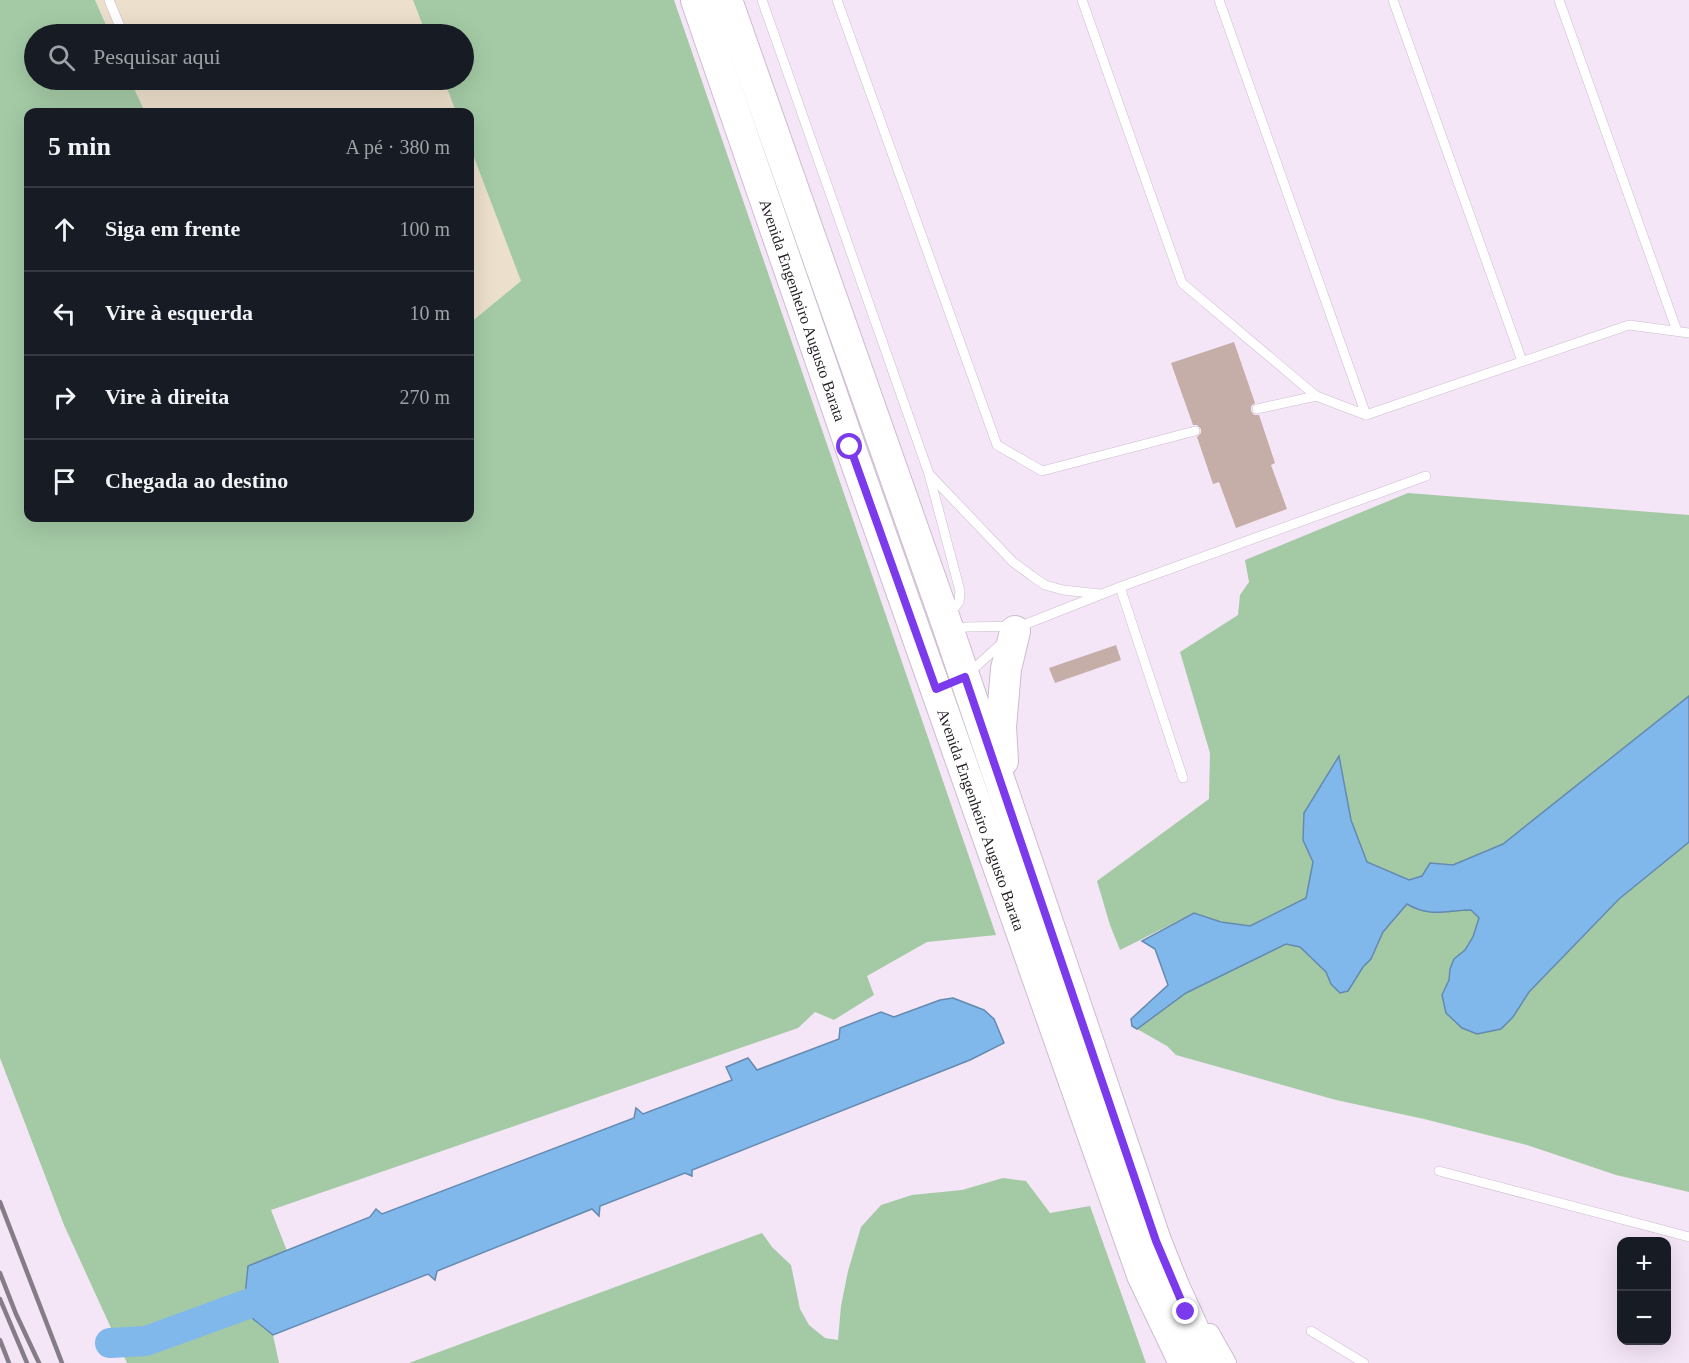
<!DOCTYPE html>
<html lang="pt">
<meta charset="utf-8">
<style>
body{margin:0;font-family:Georgia,serif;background:#242831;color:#f1f3f6}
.controls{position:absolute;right:18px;bottom:18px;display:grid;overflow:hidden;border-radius:12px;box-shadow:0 6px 24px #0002}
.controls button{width:54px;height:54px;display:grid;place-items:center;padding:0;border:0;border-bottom:2px solid #363941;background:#171b24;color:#f1f3f6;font:30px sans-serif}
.stop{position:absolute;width:18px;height:18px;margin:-14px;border:4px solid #7c3aed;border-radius:50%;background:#fff}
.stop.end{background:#7c3aed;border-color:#fff;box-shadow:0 2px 6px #0008}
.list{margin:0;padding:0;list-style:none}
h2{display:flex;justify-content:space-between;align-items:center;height:78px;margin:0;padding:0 24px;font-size:26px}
h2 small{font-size:20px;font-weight:400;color:#9ea1a6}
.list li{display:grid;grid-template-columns:39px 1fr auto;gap:18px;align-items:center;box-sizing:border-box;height:84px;padding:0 24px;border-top:2px solid #363941}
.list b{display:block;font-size:22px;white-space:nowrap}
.list em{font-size:20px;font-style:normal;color:#9ea1a6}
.icon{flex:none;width:33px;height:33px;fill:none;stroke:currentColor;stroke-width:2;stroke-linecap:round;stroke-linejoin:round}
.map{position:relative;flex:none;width:1689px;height:1363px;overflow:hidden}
.search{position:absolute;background:#171b24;box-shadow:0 6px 24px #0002;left:24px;top:24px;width:450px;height:66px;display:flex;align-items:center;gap:15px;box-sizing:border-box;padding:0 21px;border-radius:33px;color:#9ea1a6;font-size:22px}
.panel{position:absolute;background:#171b24;box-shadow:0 6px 24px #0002;left:24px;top:108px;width:450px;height:414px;border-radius:12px}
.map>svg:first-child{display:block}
</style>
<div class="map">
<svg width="1689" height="1363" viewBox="0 0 1689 1363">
<rect width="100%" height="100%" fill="#f4e5f7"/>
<!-- industrial -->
<g fill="#ecdfcb">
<path d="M95,0H413L426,34H110Z"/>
<path d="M130,80H444L456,112H145Z"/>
<path d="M470,147L521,281L470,323Z"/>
</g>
<!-- green -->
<g fill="#a4caa5">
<path d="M0,0H95L110,34H34V80H130L145,112H28V518H470V323L521,281L470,147V112H456L444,80H464V34H426L413,0H674L996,935L927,942L867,976L874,995L834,1020L815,1012L798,1028L271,1210L287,1251L249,1266L252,1318L273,1335L279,1363H127L64,1225L0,1058Z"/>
<path d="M1408,493L1689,515V696L1503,844L1453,865L1430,863L1422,876L1409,880L1367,862L1351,820L1339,757L1303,840L1313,862L1306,898L1250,926L1221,922L1194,913L1120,950L1110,925L1097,881L1209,799L1210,753L1180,652L1238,615L1240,595L1249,582L1245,560Z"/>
<path d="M1689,842V1192L1616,1175L1527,1145L1424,1119L1336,1100L1176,1055L1167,1046L1137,1029L1186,993L1286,943L1300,947L1326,972L1331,984L1348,991L1363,967L1371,959L1383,932L1407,904C1429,918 1447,910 1472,910L1479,918L1473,937L1465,950L1454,959L1450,969L1449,980L1442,995L1513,1017L1529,992L1619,899Z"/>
<path d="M1003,1178L1026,1181L1050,1213L1090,1206L1146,1363H409L762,1233L772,1247L791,1265L800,1309L809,1325L825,1338L838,1340L841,1306L848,1271L861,1227L881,1205L912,1195L962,1190Z"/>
</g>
<!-- water -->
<g fill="#80b8eb" stroke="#648ab0" stroke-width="1.5">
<path d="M1689,696V842L1619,899L1529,992L1513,1017L1501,1029L1477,1034L1462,1028L1446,1013L1442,995L1449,980L1450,969L1454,959L1465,950L1473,937L1479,918L1471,910C1447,910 1430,918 1407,904L1383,932L1371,959L1363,967L1348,991L1340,993L1331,984L1326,972L1300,947L1286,944L1186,993L1137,1029L1132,1026L1131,1019L1168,985L1155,949L1142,941L1194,913L1221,922L1250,926L1306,898L1313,862L1303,840L1304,813L1339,756L1351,820L1367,862L1409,880L1422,876L1430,863L1453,865L1503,844Z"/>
<path d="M953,998L984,1010L994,1019L1004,1043L970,1060L692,1170V1176L685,1173L600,1206L599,1216L592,1209L437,1271L435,1280L428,1274L273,1335L252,1318L244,1306L248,1266L370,1217L376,1209L382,1214L634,1118L636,1108L643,1114L732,1080L726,1067L748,1058L757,1070L839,1039L840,1028L881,1012L894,1017L940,1000Z"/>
</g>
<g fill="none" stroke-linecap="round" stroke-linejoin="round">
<!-- river -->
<path stroke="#80b8eb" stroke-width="30" d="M110,1343L146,1341L281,1292"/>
</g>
<!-- building -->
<g fill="#c5ada8">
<path d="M1234,342L1255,403L1251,406V411L1254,415H1259L1275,463L1271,465L1287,509L1236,528L1219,482L1213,484L1197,437L1201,433V429L1197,425H1193L1171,363Z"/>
<path d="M1116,645L1121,660L1055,683L1049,668Z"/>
</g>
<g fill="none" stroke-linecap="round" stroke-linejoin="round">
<!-- lane casing -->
<g stroke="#cbbdce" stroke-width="10">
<g id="lane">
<path d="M109,0L123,34"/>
<path d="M762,0L929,474L960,591L959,602L949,615"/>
<path d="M837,0L997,445L1042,471L1195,431"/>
<path d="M1082,0L1182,283L1316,396"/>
<path d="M1219,0L1366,415L1316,396L1257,409"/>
<path d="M1393,0L1522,361"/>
<path d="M1559,0L1677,331"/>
<path d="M1366,415L1629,325L1689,333"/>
<path d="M931,476L1013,562L1032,576L1045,585L1063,590L1100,594"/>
<path d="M1120,587L1183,778"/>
<path d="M952,630L966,627L1021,626L1120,587L1426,476"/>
<path d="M969,673L1003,642"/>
<path d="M1439,1171L1689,1237"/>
<path d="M1311,1331L1364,1363"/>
</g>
</g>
<!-- street casing -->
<g stroke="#cbbdce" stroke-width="20">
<path id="street" d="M1210,1333L1227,1363"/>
</g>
<!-- primary casing -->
<g stroke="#cbbdce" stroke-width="32">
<g id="primary">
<path id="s1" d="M696,0L850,446L1142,1275L1184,1363"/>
<path d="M727,0L945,619L1156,1241L1174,1286L1209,1363"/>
<path d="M1003,761L1001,727L1006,669L1015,631"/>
</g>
</g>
<!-- lane -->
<use href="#lane" stroke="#fff" stroke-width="9"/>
<!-- street -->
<use href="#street" stroke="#fff" stroke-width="18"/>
<!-- primary -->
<use href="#primary" stroke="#fff" stroke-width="30"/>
<!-- rail -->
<g stroke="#857c87" stroke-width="4.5">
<path d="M0,1202L62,1363"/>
<path d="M0,1273L16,1314L39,1363"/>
<path d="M0,1299L27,1363"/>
<path d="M0,1340L9,1363"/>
</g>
</g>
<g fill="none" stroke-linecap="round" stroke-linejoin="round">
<!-- route -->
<path stroke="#7c3aed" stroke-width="8" d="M850,447L936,689L965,677L1156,1241L1186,1312"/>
</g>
<g text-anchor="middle" stroke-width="6" stroke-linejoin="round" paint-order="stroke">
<!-- street labels -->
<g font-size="16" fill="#241f25" stroke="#fcf6fd">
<text dy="6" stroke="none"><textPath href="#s1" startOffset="328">Avenida Engenheiro Augusto Barata</textPath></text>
<text dy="6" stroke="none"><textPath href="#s1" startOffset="868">Avenida Engenheiro Augusto Barata</textPath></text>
</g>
</g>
</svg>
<div class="controls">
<button>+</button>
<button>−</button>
</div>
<div class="stop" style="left:850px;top:447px"></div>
<div class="stop end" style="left:1186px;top:1312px"></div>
<div class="search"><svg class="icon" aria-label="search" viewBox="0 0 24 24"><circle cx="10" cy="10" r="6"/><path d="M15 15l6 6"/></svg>Pesquisar aqui</div>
<section class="panel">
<h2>5 min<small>A pé · 380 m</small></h2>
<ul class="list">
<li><svg class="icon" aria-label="ahead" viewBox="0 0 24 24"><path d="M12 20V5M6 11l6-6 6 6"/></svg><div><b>Siga em frente</b></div><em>100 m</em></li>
<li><svg class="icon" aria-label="left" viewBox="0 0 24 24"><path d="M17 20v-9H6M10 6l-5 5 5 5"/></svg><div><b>Vire à esquerda</b></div><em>10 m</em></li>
<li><svg class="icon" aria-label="right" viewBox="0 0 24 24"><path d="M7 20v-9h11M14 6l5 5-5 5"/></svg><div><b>Vire à direita</b></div><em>270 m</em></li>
<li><svg class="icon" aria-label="arrive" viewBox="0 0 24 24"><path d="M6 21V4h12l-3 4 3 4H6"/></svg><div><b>Chegada ao destino</b></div></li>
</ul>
</section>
</div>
